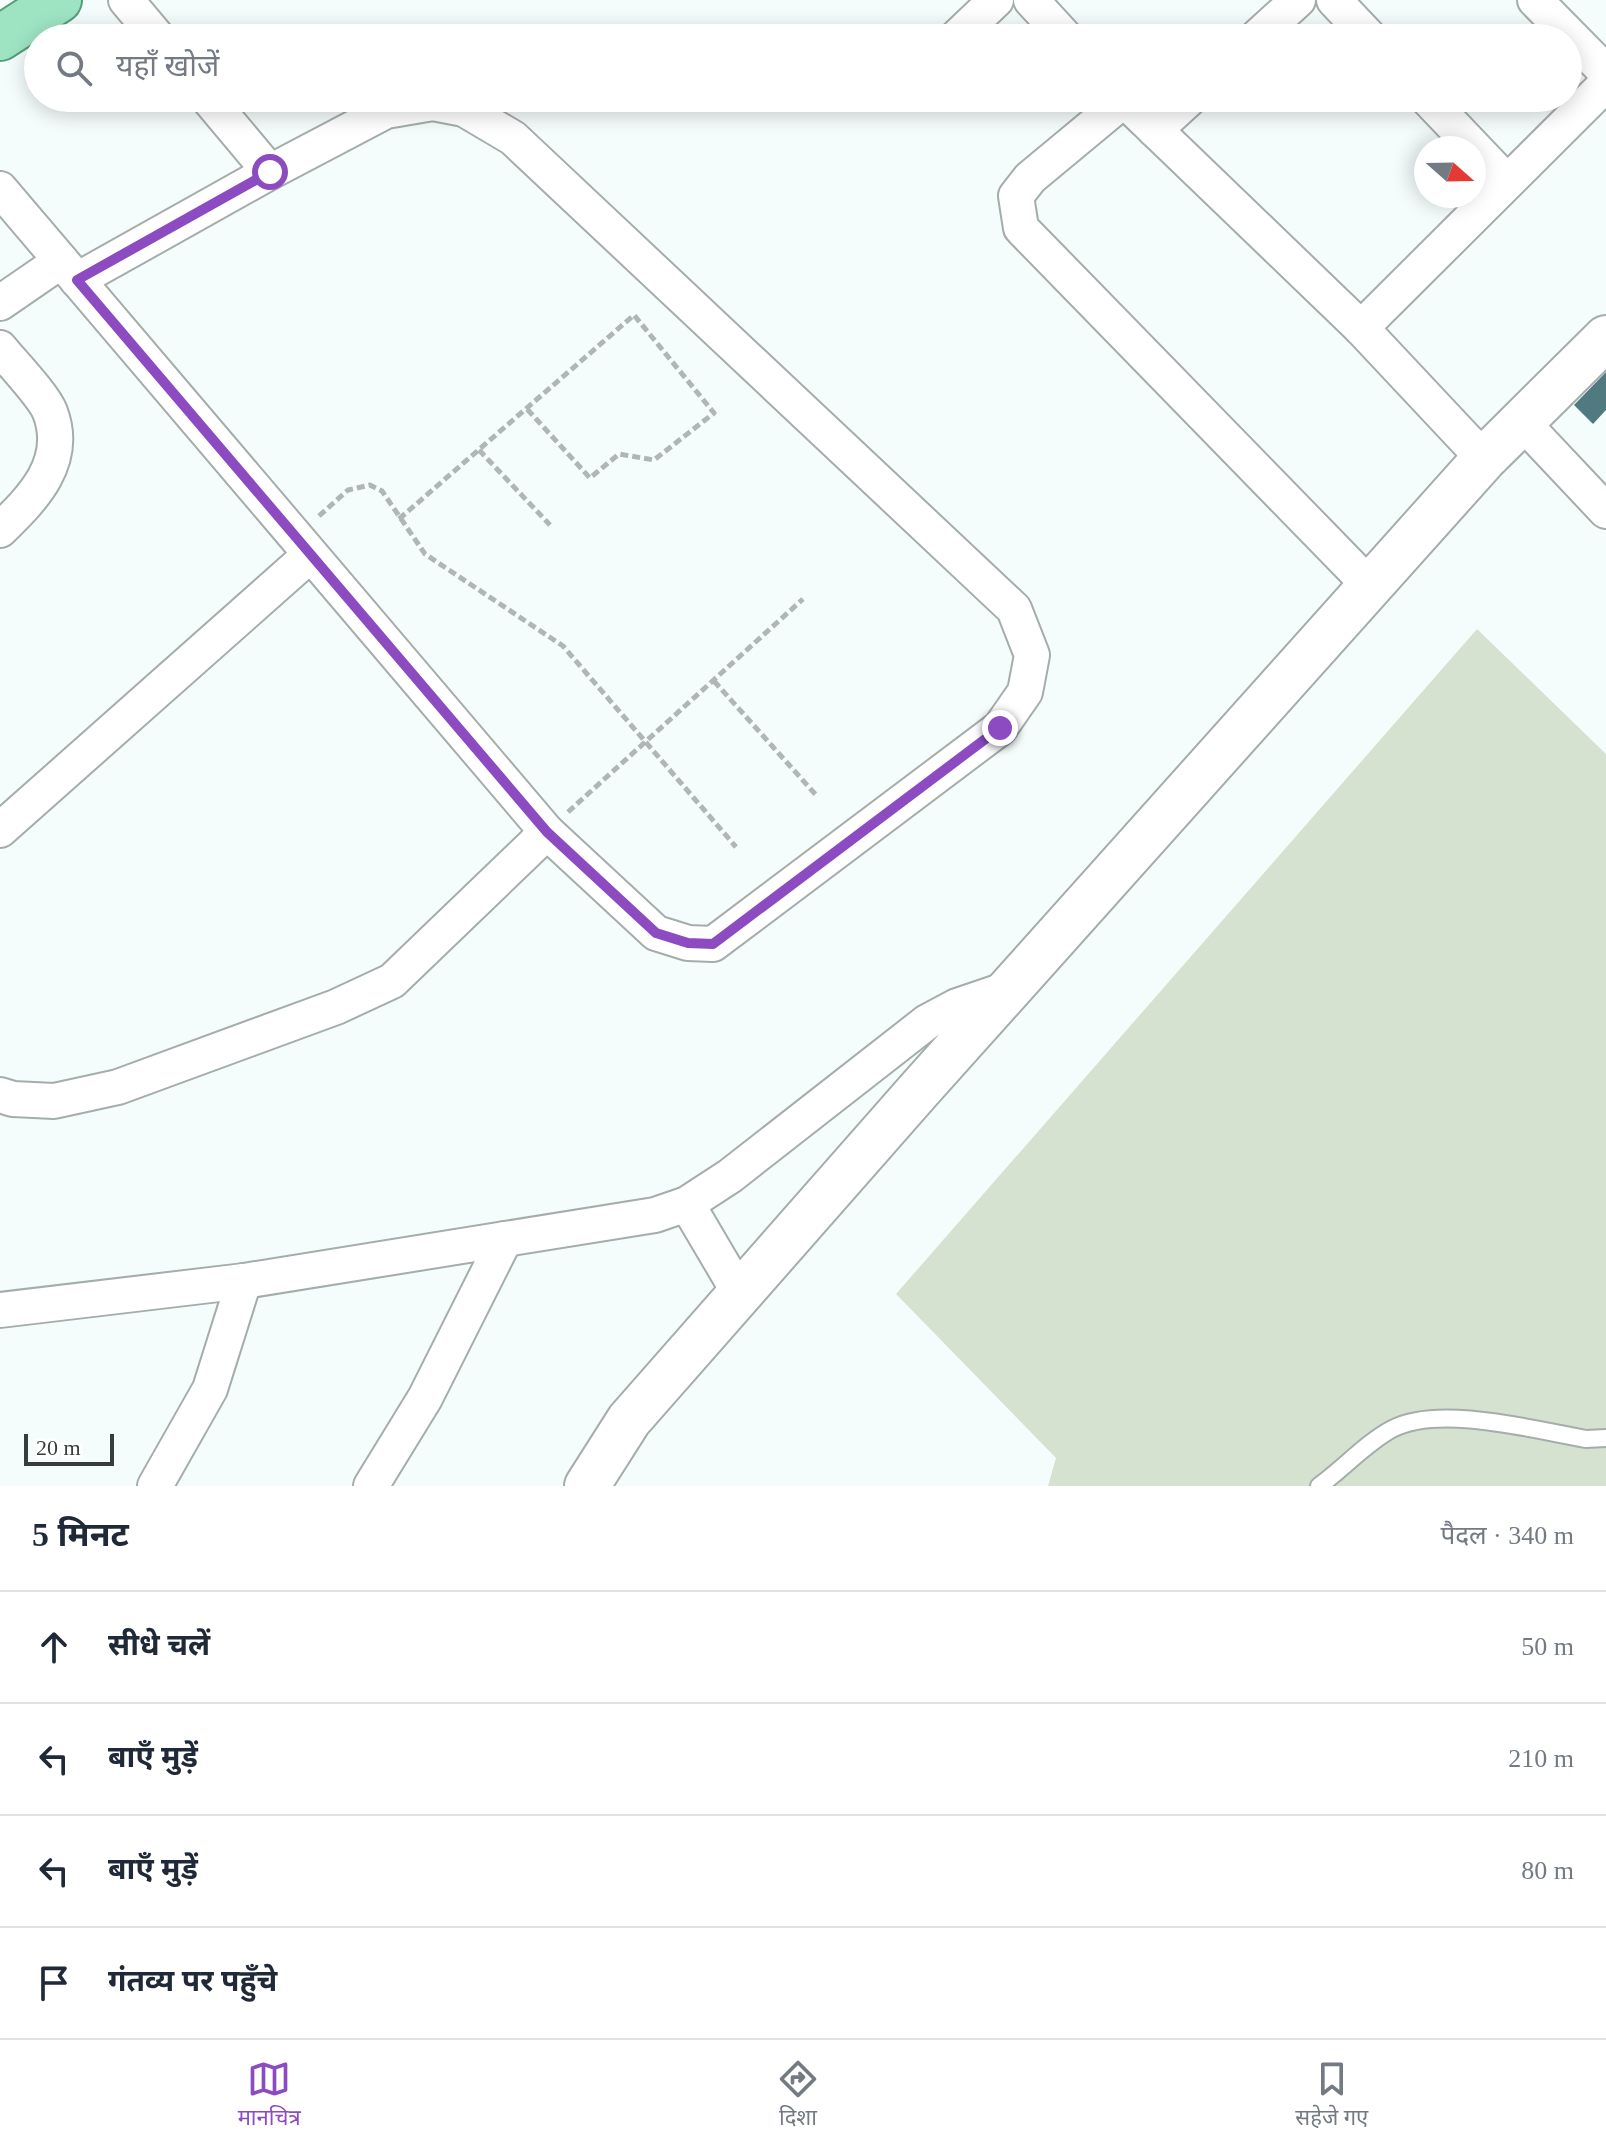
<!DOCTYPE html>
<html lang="hi">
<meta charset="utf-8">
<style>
body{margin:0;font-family:"Times New Roman","Noto Sans Devanagari",serif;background:#f2f2f3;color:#1f2937}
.compass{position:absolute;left:1414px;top:136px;width:72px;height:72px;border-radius:50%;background:#fff;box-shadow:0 4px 20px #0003;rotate:110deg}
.scale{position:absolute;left:24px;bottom:20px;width:90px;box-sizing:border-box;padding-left:8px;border:4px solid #383c3b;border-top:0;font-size:22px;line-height:28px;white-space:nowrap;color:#383c3b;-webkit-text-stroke:6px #fff;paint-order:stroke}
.stop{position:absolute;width:24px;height:24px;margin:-18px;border:6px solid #8c4bc1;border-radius:50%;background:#fff}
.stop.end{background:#8c4bc1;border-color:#fff;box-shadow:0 2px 8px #0008}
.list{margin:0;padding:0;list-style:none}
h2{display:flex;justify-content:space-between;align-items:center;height:104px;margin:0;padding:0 32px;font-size:34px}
h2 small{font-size:26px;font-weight:400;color:#747a83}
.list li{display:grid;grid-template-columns:52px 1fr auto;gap:24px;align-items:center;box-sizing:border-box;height:112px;padding:0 32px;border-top:2px solid #e0e1e3}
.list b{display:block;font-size:30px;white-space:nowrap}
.list em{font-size:26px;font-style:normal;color:#747a83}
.icon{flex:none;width:44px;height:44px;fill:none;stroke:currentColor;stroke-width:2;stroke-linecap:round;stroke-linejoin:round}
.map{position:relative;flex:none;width:1606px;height:1486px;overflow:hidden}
.search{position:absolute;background:#fff;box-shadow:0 4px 20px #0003;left:24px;right:24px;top:24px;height:88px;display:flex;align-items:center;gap:20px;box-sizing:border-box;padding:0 28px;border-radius:44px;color:#747a83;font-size:30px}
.sheet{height:552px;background:#fff}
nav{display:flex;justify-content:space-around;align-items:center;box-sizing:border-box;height:112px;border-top:2px solid #e0e1e3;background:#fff;font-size:22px;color:#747a83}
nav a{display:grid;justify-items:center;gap:4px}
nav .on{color:#8c4bc1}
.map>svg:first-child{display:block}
</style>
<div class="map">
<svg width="1606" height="1486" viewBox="0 0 1606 1486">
<rect width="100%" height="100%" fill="#f5fdfc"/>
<!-- green -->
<path fill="#d5e2cf" d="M1477,629L1606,754V1486H1048L1056,1458L896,1294Z"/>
<!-- building -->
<path fill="#517980" d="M1606,372V410L1593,424L1574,405Z"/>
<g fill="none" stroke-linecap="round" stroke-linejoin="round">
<!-- lane casing -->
<g stroke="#a5adab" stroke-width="20">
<path id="lane" d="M1319,1486C1344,1468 1366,1443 1392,1429C1439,1404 1535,1430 1586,1439L1606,1438"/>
</g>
<!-- street casing -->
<g stroke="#a5adab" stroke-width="38">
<g id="street">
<path d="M126,0L158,38"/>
<path d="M1031,0L1066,38"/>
<path d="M1334,0L1370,38"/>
<path d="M1535,0L1606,72"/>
<path d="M956,38L996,0"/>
<path d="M1256,38L1298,0"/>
<path d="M1122,98L1361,328L1484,459"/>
<path d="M1427,98L1507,182"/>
<path d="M1124,100L1030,178L1016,196L1021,228L1371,587"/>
<path d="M1155,130L1190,98"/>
<path d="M0,189L547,832L656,933L688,943L713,944L1000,728L1025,692L1032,655L1014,609L513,138L464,109L433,103L386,111L270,172L208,98"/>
<path d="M77,280L270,172"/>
<path d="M0,303L61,261"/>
<path d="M1361,328L1606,84"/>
<path d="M0,348C12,363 44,396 50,412C69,462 33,498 0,530"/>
<path d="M1523,423L1606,511"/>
<path d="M0,830L310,555"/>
<path d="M0,1095L13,1099L54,1101L118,1087L336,1007L392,981L547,832"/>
<path d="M687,1204L740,1294"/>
<path d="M0,1310L244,1281L655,1215L687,1204L730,1176L927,1022L957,1006L1010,988"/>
<path d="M155,1486L210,1389L244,1281"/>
<path d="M371,1486L425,1398L505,1239"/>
</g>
</g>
<!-- secondary casing -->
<g stroke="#a5adab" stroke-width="48">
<path id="secondary" d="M587,1486L629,1420L919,1090L1484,459L1606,338"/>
</g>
<!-- primary casing -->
<g stroke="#519e79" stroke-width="48">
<path id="primary" d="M0,38L59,0"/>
</g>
<!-- path -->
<g stroke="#afb6b5" stroke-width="5" stroke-dasharray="8 4" stroke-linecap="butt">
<path d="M479,450L550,525"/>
<path d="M319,516L348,490L370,485L382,491L425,554L563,646L736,847"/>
<path d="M399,519L634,315L714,413L654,460L619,454L590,478L527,409"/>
<path d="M714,681L816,795"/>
<path d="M568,812L803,599"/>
</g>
<!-- lane -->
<use href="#lane" stroke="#fff" stroke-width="16"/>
<!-- street -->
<use href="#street" stroke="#fff" stroke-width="34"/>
<!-- secondary -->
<use href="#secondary" stroke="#fff" stroke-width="44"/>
<!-- primary -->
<use href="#primary" stroke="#9ee4c3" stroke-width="44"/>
</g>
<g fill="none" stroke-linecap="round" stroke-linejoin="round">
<!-- route -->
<path stroke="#8c4bc1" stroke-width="10" d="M270,172L77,280L547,832L656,933L688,943L713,944L1000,728"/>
</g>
</svg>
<svg class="compass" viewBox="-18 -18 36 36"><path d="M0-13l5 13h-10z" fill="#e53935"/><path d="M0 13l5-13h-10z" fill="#747a83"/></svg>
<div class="scale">20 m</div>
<div class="stop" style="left:270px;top:172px"></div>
<div class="stop end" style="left:1000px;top:728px"></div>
<div class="search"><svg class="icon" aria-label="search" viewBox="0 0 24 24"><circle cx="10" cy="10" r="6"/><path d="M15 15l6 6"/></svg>यहाँ खोजें</div>
</div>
<section class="sheet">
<h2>5 मिनट<small>पैदल · 340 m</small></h2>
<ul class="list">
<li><svg class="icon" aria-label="ahead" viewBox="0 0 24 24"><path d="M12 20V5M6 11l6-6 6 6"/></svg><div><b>सीधे चलें</b></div><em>50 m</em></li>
<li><svg class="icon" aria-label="left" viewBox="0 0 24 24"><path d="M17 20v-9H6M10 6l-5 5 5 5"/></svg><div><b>बाएँ मुड़ें</b></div><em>210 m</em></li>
<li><svg class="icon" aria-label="left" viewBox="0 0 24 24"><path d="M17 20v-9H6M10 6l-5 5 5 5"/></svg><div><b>बाएँ मुड़ें</b></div><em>80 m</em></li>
<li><svg class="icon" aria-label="arrive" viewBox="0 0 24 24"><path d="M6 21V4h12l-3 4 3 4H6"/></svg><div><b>गंतव्य पर पहुँचे</b></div></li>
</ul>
</section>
<nav>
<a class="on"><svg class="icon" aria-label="map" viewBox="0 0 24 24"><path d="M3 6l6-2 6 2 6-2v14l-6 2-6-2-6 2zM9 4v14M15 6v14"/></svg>मानचित्र</a>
<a><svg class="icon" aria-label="directions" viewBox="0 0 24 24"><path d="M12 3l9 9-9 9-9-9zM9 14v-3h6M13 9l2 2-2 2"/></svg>दिशा</a>
<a><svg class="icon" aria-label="saved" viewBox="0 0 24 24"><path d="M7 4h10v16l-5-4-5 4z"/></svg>सहेजे गए</a>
</nav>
